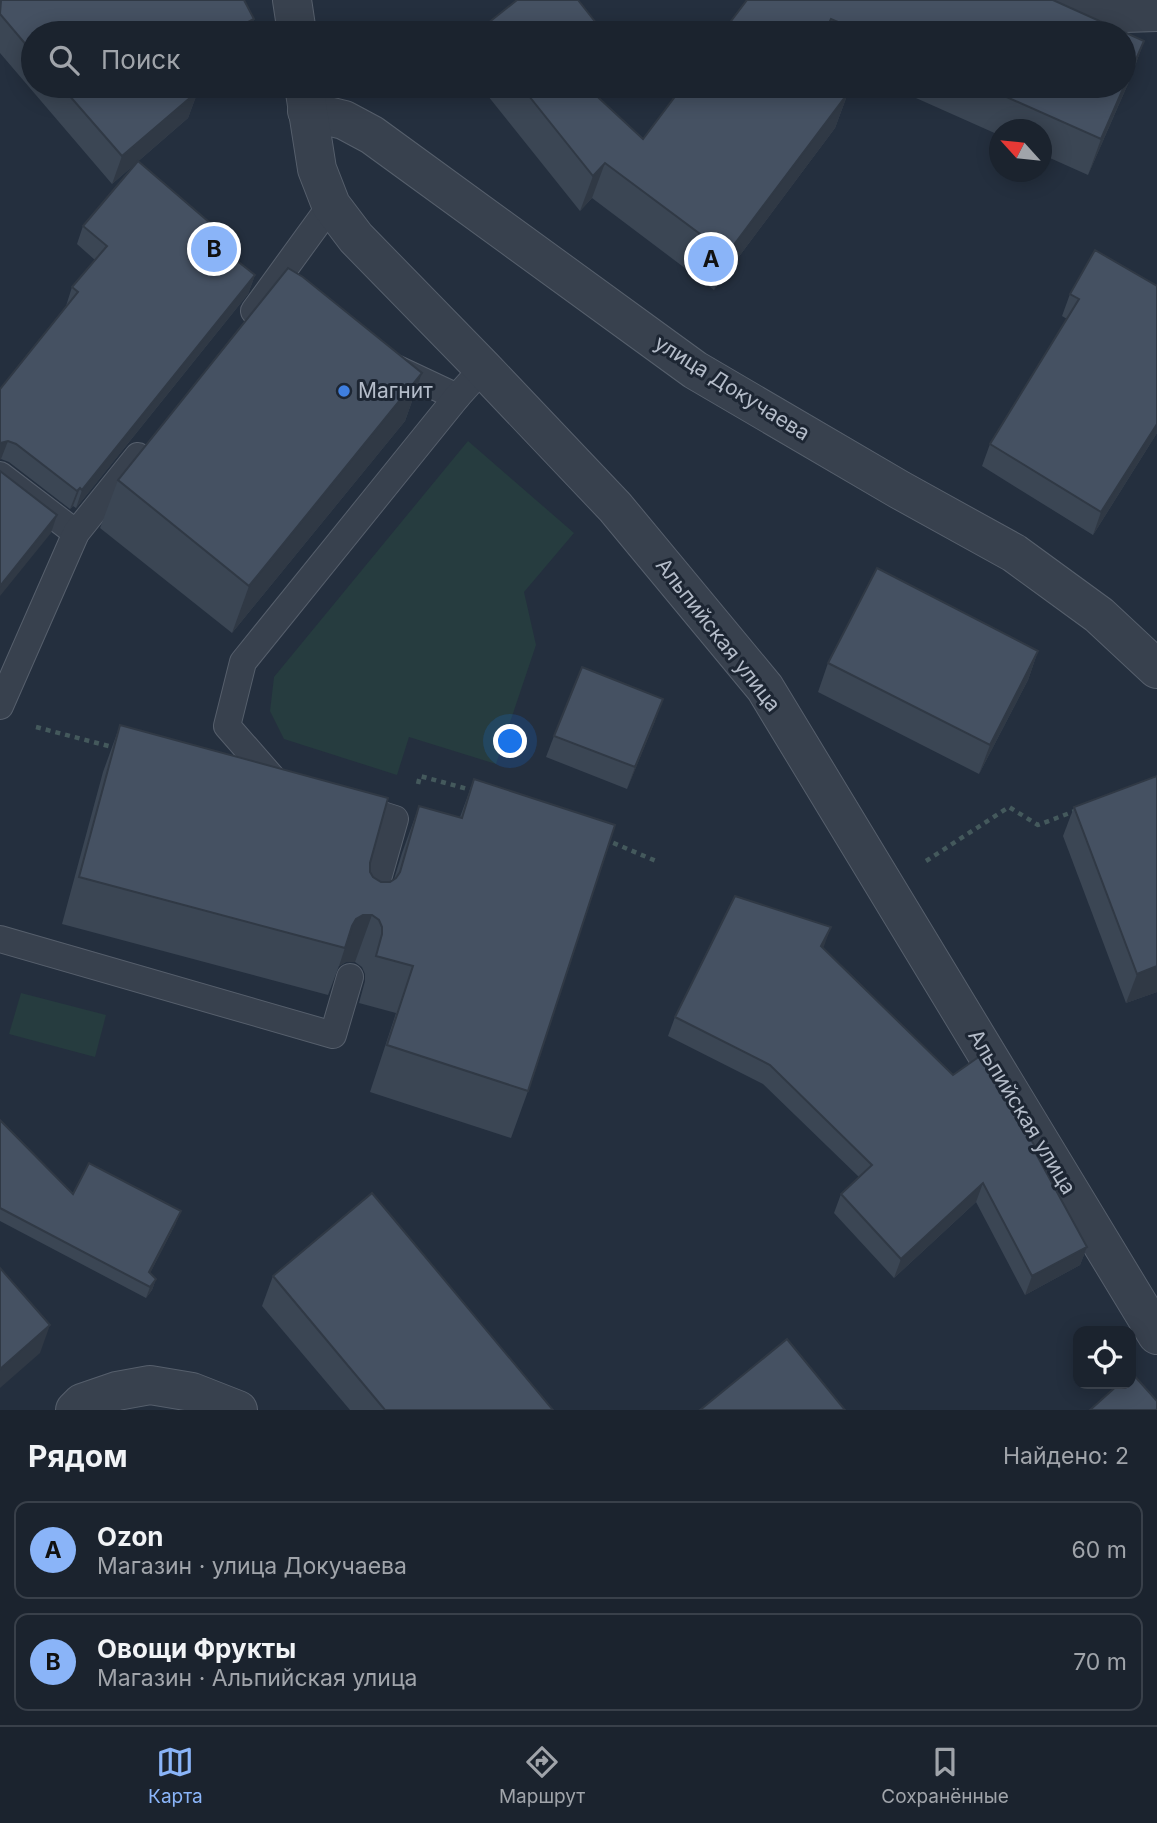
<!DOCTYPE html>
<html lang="ru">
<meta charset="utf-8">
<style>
body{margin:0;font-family:Inter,sans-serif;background:#282f3a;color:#f1f3f6}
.controls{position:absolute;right:21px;bottom:21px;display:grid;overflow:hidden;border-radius:14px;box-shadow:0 4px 18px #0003}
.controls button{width:63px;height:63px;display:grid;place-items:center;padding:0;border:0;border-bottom:2px solid #39404a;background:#1b232e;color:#f1f3f6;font:35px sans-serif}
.compass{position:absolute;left:989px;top:119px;width:63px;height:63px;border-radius:50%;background:#1b232e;box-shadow:0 4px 18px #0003;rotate:297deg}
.you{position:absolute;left:511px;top:742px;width:24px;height:24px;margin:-18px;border:5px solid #fff;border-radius:50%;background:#1a73e8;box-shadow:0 0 0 10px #1a73e833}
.badge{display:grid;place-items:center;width:46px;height:46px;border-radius:50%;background:#8ab4f8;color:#111;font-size:23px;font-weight:700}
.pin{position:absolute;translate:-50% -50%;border:4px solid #fff;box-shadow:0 2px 7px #0006}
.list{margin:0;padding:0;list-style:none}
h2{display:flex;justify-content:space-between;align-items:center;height:91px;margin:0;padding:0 28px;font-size:30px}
h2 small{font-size:23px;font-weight:400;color:#a0a4aa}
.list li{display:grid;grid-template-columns:46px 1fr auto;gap:21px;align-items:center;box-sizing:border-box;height:98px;margin:0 14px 14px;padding:0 14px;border:2px solid #39404a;border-radius:14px}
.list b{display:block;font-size:26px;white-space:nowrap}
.list p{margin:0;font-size:23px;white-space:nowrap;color:#a0a4aa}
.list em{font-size:23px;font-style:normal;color:#a0a4aa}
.icon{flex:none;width:38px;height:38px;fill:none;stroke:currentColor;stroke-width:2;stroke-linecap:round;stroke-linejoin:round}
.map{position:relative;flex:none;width:1157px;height:1410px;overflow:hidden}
.search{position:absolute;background:#1b232e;box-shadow:0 4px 18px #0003;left:21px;right:21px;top:21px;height:77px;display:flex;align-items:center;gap:18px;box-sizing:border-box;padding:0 24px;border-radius:38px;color:#a0a4aa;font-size:26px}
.sheet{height:315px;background:#1b232e}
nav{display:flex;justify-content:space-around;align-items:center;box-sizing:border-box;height:98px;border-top:2px solid #39404a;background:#1b232e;font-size:19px;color:#a0a4aa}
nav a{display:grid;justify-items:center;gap:4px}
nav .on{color:#8ab4f8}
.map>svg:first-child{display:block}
</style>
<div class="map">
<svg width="1157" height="1410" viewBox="0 0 1157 1410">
<rect width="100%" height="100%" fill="#242f3e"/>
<!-- green -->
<g fill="#263c3f">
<path d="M468,441L574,533L524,592L536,645L496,764L409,737L397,775L284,739L270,711L274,677Z"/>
<path d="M21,993L106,1015L95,1057L9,1034Z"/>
</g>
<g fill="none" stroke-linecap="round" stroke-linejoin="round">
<!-- service casing -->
<g stroke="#565f6c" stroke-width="28">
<g id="service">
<path d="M254,311L331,205"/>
<path d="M389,365L457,397"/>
<path d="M0,475L76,533"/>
<path d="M0,706L76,533L138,456"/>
<path d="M284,784L276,782L227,726L243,662L457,397L483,368"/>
<path d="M351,805L395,819L368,914"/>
<path d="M0,939L333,1035L350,977"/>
</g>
</g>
<!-- minor casing -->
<g stroke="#565f6c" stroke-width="40">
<g id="minor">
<path d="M1058,0L1064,3L1124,13L1157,12"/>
<path d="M307,111L344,120L372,135L695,370L900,490L1014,553L1099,615L1157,669"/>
<path d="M75,1410L82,1403L117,1391L150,1385L192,1392L238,1410"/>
</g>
</g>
<!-- tertiary casing -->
<g stroke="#565f6c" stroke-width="40">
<g id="tertiary">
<path d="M292,0L297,33"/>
<path d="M304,86L317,169L331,205L356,238L483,368L615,507L765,688L1157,1335"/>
</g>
</g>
<!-- path -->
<g stroke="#44595c" stroke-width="4.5" stroke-dasharray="5 5" stroke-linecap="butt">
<path d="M36,727L116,748"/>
<path d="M418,784L420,776L475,791"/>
<path d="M604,839L656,861"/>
<path d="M926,861L1009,807L1038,825L1075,811"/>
</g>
<!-- service -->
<use href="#service" stroke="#38414e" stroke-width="26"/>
<!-- minor -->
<use href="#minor" stroke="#38414e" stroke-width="38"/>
<!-- tertiary -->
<use href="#tertiary" stroke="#38414e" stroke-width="38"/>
</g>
<!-- wall -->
<g fill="#3b4654">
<path d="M747,0H1053L1144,41L1131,77L1088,175L1041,154V130H999V135L889,86H1124V33H722Z"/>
<path d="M0,1L254,19L249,33H33V86H194L198,91L188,118L112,184L0,53Z"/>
<path d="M480,86H586L643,139L848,93L835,128L714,290L592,198L580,211Z"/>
<path d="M83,226L238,247L234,259L255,275L248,294L76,508L73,506L70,509L9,462L1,459L0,389L67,307L66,306L72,287L95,260L77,244Z"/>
<path d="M1095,250L1157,433L1093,535L982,466L990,444L1067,319L1062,316L1070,294Z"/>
<path d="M422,373L405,421L232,633L100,528L118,480Z"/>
<path d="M1038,651L1028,680L979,774L818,692L828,663Z"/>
<path d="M655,721L627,789L546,757L554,736Z"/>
<path d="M120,725L370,863V872L373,877L381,882H390L394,879L402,853L419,806L460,817L474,779L528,1091L511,1138L370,1092L396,1013L359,1003L365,981V974L362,967L355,962H346L339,966L328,995L62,924L103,772Z"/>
<path d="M1157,776V992L1126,1003L1063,836L1074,807Z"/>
<path d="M823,948L953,1075L1036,1148L1035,1151L1087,1247L1080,1265L1025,1295L976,1202L894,1278L834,1213L841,1194L859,1177L763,1084L668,1036L675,1017Z"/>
<path d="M0,1120L73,1194L176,1223L150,1273L156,1279L152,1290L146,1298L0,1221Z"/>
<path d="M273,1276L553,1410H350L262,1306Z"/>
</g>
<!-- shaded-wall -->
<g fill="#303945">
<path d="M254,19L249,33H227Z"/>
<path d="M1144,41L1131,77L1088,175L1101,139Z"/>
<path d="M198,91L188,118L112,184L122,156Z"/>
<path d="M848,93L835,128L714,290L727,254Z"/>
<path d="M605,163L592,198L580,211L593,176Z"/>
<path d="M238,247L232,266L231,256Z"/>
<path d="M255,275L248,294L76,508L82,490Z"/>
<path d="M422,373L405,421L232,633L249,586Z"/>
<path d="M1157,424V433L1093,535L1101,512Z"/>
<path d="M8,441L1,459L0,460V443Z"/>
<path d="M80,488L73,506L70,509L77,491Z"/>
<path d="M57,515L51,533L0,596V586Z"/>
<path d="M1038,651L1028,680L979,774L990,745Z"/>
<path d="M663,699L655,721L627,789L635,767Z"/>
<path d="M363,915H372L355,962H346L339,966L352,926L356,919Z"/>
<path d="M831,927L824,946L815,965L821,946Z"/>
<path d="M1157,966V992L1126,1003L1137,974Z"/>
<path d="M983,1183L976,1202L894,1278L901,1259Z"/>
<path d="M181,1211L176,1223L145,1283L149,1272Z"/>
<path d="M1087,1247L1080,1265L1025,1295L1032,1276Z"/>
<path d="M156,1279L152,1290L146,1298L150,1287Z"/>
<path d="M50,1325L40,1353L0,1388V1369Z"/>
</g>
<!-- building -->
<g fill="#455162" stroke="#303945" stroke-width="2">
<path d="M1,0H244L254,19L227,33H33V53L0,14Z"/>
<path d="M517,0H578L604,33H480L478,31Z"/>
<path d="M747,0H1053L1144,41L1101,139L982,86H1124V33H864L831,19L824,33H722Z"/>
<path d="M61,86H194L198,91L122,156Z"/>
<path d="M521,86H586L643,139L683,86H836L848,93L727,254L605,163L593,176Z"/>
<path d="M138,161L238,247L231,256L255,275L82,490L80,488L77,491L16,444L8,441L0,443V389L78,292L72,287L107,246L83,226Z"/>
<path d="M1095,250L1157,286V424L1101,512L990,444L1079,299L1070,294Z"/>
<path d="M288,268L303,277L422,373L249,586L118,480Z"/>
<path d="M0,471L57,515L0,586Z"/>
<path d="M877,568L1038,651L990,745L828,663Z"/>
<path d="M582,667L663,699L635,767L554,736Z"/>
<path d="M120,725L388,798L370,863V872L373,877L381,882H390L396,878L400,872L419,806L462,818L474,779L615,825L528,1091L387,1045L413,966L376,956L382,934V927L379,920L372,915H363L356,919L352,926L345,948L79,877Z"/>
<path d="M1157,776V966L1137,974L1074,807Z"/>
<path d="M735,896L831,927L821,946L953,1075L980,1056L1036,1148L1034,1150L1087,1247L1032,1276L983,1183L901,1259L841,1194L872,1165L770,1065L675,1017Z"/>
<path d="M0,1120L73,1194L89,1163L181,1211L149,1272L156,1279L150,1287L0,1208Z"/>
<path d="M372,1193L553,1410H385L273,1276Z"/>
<path d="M0,1268L50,1325L0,1369Z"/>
<path d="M787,1339L845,1410H700Z"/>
<path d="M1131,1372L1157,1401V1409L1156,1410H1090L1119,1384H1131Z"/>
</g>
<!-- markers -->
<circle fill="#3f7fe0" stroke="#1d2633" stroke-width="2.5" cx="344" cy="391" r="7"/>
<g text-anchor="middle" stroke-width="6" stroke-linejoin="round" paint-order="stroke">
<!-- street labels -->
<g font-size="21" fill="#b4bcc9" stroke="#1d2633">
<text transform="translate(732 388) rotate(32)" y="7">улица Докучаева</text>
<text transform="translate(718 635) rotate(52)" y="7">Альпийская улица</text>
<text transform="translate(1022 1112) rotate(59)" y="7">Альпийская улица</text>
</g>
<!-- poi labels -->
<g font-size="21" fill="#b4bcc9" stroke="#1d2633" text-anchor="start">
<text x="358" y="398">Магнит</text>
</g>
</g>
</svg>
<div class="controls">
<button><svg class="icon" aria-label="locate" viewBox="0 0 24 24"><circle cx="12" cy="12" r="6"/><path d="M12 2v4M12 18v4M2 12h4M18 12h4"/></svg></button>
</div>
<svg class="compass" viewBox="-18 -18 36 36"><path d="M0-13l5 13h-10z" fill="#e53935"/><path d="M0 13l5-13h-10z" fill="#a0a4aa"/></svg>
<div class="you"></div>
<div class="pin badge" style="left:711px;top:259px">A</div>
<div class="pin badge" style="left:214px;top:249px">B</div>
<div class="search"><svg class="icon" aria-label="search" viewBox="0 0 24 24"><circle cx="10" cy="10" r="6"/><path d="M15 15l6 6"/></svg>Поиск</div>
</div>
<section class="sheet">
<h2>Рядом<small>Найдено: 2</small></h2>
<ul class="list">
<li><span class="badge">A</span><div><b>Ozon</b><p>Магазин · улица Докучаева</p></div><em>60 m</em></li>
<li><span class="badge">B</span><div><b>Овощи Фрукты</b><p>Магазин · Альпийская улица</p></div><em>70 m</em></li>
</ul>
</section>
<nav>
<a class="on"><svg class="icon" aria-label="map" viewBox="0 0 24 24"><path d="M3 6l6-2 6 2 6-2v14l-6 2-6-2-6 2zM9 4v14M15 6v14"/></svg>Карта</a>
<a><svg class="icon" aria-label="directions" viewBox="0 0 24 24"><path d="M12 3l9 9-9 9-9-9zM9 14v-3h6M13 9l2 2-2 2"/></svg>Маршрут</a>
<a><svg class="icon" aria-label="saved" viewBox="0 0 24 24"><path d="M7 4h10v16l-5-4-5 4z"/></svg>Сохранённые</a>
</nav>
